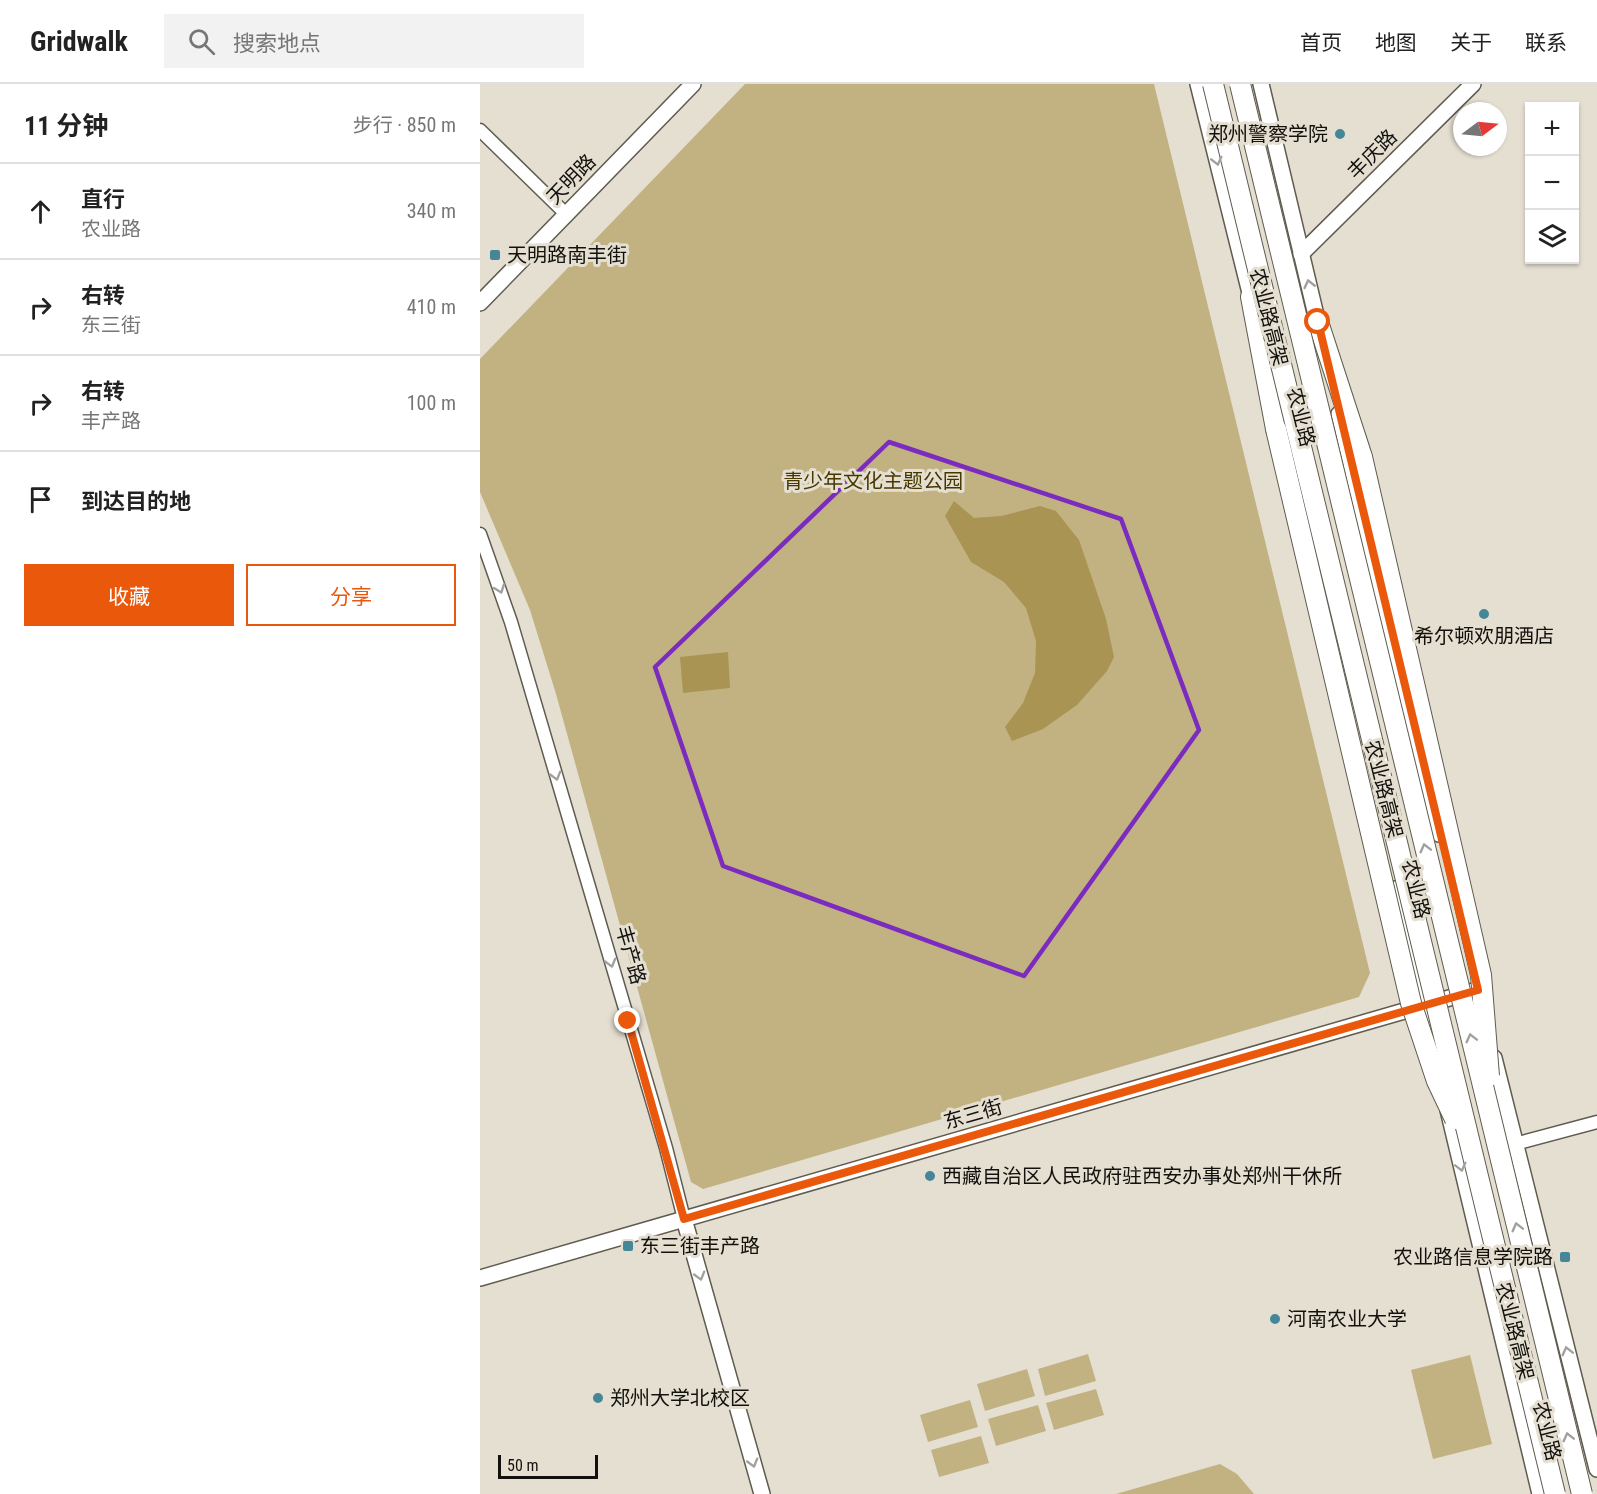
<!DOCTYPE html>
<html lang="zh">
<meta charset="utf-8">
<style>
body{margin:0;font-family:"Roboto Condensed","Noto Sans SC",sans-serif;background:#f2f2f2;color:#222}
.controls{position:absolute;right:18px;top:18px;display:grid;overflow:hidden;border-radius:0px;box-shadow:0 2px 4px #0004}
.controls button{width:54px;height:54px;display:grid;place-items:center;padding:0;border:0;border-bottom:2px solid #e0e0e0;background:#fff;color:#222;font:30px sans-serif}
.compass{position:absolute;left:973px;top:18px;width:54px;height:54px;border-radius:50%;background:#fff;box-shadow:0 2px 4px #0004;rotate:74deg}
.scale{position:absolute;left:18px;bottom:15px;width:100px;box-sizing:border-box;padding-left:6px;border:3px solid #13110d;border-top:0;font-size:16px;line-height:21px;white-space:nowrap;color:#13110d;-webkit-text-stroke:4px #e4dfd1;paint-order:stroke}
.stop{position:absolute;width:18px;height:18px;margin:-14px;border:4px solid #ea580c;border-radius:50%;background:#fff}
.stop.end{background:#ea580c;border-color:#fff;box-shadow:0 2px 6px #0008}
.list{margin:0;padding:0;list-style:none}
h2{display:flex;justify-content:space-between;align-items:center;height:78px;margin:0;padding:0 24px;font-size:26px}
h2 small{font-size:20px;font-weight:400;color:#767676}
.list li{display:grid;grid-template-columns:39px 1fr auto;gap:18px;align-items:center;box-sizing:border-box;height:96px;padding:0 24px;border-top:2px solid #e0e0e0}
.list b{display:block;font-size:22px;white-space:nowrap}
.list p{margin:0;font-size:20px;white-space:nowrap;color:#767676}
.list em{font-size:20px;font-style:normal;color:#767676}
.actions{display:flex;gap:12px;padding:18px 24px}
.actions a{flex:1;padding:14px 0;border:2px solid #ea580c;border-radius:0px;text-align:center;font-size:21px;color:#ea580c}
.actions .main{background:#ea580c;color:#fff}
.icon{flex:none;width:33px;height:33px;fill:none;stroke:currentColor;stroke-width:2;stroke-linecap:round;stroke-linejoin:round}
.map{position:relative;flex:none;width:1117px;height:1410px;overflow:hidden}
header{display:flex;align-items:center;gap:36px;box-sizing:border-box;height:84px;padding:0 30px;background:#fff;border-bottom:2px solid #e0e0e0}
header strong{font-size:28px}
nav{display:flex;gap:33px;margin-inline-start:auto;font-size:21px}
.search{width:420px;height:54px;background:#f2f2f2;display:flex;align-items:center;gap:15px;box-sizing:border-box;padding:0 21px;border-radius:0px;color:#767676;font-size:22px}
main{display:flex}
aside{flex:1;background:#fff}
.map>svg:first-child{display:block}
</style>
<header>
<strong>Gridwalk</strong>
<div class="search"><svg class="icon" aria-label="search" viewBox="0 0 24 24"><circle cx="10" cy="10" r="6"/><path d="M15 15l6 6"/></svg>搜索地点</div>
<nav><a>首页</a><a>地图</a><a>关于</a><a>联系</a></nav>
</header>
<main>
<aside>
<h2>11 分钟<small>步行 · 850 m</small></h2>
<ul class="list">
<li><svg class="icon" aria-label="ahead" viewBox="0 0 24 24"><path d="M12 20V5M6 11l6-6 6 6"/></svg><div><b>直行</b><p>农业路</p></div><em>340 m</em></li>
<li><svg class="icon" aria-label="right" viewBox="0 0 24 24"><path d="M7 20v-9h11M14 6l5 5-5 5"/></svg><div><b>右转</b><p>东三街</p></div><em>410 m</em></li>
<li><svg class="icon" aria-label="right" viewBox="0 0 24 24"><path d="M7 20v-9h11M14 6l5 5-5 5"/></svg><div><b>右转</b><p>丰产路</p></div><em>100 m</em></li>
<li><svg class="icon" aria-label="arrive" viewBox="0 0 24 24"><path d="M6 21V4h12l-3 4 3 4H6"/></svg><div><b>到达目的地</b></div></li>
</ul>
<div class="actions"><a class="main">收藏</a><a>分享</a></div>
</aside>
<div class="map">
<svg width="1117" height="1410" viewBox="0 0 1117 1410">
<rect width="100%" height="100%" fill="#e4dfd1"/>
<!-- green -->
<g fill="#c2b282">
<path d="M265,0H674L890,889L879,913L223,1105L211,1098L76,610L50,526L0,408V275Z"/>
<path d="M608,1270L616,1297L565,1312L558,1285Z"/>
<path d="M990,1271L1012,1360L953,1375L931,1286Z"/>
<path d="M547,1285L555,1312L505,1327L497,1300Z"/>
<path d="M616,1305L624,1331L574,1346L566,1319Z"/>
<path d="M490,1316L498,1343L448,1358L440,1331Z"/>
<path d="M558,1321L566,1347L516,1362L508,1335Z"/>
<path d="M501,1352L509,1379L459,1393L451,1366Z"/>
<path d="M740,1380L757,1390L774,1410H636Z"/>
</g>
<!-- water -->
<g fill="#a99453">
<path d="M474,417L494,434L521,432L560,422L576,427L599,456L626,535L634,573L627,587L597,621L563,645L532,657L525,643L543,619L555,589L556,557L546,524L524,498L491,478L465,432Z"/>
<path d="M248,568L250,604L203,609L200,573Z"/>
</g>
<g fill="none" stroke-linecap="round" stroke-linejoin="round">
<!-- minor casing -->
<g stroke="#5f5b4f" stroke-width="15">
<g id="minor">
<path d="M0,46L86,130"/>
<path d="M0,450L31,538L186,1064L204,1135"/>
<path d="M1035,1060L1117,1038"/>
</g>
</g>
<!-- tertiary casing -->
<g stroke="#5f5b4f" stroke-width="18">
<g id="tertiary">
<path d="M718,0L773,221"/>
<path d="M781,0L840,248"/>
<path d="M821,170L993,0"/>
<path d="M0,219L213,0"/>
<path d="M859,330L959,750"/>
<path d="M914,805L947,942"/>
<path d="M1014,974L1117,1385"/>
<path d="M968,1026L1060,1410"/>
<path d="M204,1135L282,1410"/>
<path d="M0,1194L997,906"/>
</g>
</g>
<!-- trunk casing -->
<g stroke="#5f5b4f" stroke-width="22">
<g id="trunk">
<path d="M771,213L796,345"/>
<path d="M838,238L882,373"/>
</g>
</g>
<!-- minor -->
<use href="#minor" stroke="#fff" stroke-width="12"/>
<!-- tertiary -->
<use href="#tertiary" stroke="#fff" stroke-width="15"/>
<!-- trunk -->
<use href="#trunk" stroke="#fff" stroke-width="20"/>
<!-- trunk-bridge casing -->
<g stroke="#5f5b4f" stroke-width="22" stroke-linecap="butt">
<g id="trunk-bridge">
<path d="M733,0L1075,1410"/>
<path d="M760,0L1102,1410"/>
<path d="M796,345L931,919L957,997L975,1035"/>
<path d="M882,373L1001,891L1009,992"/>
</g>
</g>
<!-- trunk-bridge -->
<use href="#trunk-bridge" stroke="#fff" stroke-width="20"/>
</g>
<!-- one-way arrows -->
<defs><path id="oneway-chevron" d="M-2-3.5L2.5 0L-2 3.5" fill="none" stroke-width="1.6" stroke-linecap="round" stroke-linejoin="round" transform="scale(1.5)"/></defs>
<g stroke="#a1a09e">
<use href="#oneway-chevron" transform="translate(737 77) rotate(76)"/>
<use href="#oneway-chevron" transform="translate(829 200) rotate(-103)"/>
<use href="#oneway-chevron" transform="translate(20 505) rotate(70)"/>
<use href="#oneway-chevron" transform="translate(76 692) rotate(74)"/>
<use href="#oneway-chevron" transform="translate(945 764) rotate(-104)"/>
<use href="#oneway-chevron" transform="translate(131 879) rotate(74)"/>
<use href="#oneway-chevron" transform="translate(991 954) rotate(-104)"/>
<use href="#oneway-chevron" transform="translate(981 1083) rotate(76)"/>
<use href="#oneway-chevron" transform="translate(1037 1143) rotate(-104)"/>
<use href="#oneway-chevron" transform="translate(220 1192) rotate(74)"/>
<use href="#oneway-chevron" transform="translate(1087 1267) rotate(-104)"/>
<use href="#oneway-chevron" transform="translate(1088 1353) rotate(-104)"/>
<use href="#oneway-chevron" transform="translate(273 1379) rotate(74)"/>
</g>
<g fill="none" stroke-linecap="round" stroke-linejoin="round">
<!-- route -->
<path stroke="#ea580c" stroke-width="8" d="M148,937L204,1135L998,906L838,238"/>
</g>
<!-- marked area -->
<path fill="none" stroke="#7b2cbf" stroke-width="4.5" stroke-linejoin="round" d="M409,358L641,435L719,646L544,892L243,782L175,583Z"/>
<!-- markers -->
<g fill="#468699" stroke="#e4dfd1" stroke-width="2">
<circle cx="860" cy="50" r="6"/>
<rect x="9" y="165" width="12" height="12" rx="3"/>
<circle cx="1004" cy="530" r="6"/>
<circle cx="450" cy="1092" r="6"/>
<rect x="142" y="1156" width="12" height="12" rx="3"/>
<rect x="1079" y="1167" width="12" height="12" rx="3"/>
<circle cx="795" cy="1235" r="6"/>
<circle cx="118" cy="1314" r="6"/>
</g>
<g text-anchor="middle" stroke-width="6" stroke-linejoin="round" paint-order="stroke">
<!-- poi labels -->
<g font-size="20" fill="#13110d" stroke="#e4dfd1" text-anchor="start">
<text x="848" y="57" text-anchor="end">郑州警察学院</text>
<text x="27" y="178">天明路南丰街</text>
<text x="1004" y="559" text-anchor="middle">希尔顿欢朋酒店</text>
<text x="462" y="1099">西藏自治区人民政府驻西安办事处郑州干休所</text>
<text x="160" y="1169">东三街丰产路</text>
<text x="1073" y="1180" text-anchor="end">农业路信息学院路</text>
<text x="807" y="1242">河南农业大学</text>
<text x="130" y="1321">郑州大学北校区</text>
</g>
<!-- street labels -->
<g font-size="20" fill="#13110d" stroke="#e4dfd1">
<text transform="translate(892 70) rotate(-45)" y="7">丰庆路</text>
<text transform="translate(91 95) rotate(-46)" y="7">天明路</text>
<text transform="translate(789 233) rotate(76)" y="7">农业路高架</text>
<text transform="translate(821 333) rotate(76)" y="7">农业路</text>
<text transform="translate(904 705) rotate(76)" y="7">农业路高架</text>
<text transform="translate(936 805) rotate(76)" y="7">农业路</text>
<text transform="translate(151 871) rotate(74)" y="7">丰产路</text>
<text transform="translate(493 1030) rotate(-16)" y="7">东三街</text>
<text transform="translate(1035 1247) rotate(76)" y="7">农业路高架</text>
<text transform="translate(1067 1347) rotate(76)" y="7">农业路</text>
</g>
<!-- park labels -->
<g font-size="20" fill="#473800" stroke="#e4dfd1">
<text x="393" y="404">青少年文化主题公园</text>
</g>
</g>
</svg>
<div class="controls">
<button>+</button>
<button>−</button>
<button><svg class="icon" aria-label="layers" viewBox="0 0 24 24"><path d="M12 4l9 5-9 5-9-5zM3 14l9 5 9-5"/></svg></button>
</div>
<svg class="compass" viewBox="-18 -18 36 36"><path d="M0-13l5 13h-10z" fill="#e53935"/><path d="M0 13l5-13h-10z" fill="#767676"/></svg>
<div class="scale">50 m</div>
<div class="stop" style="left:838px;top:238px"></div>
<div class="stop end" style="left:148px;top:937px"></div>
</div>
</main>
